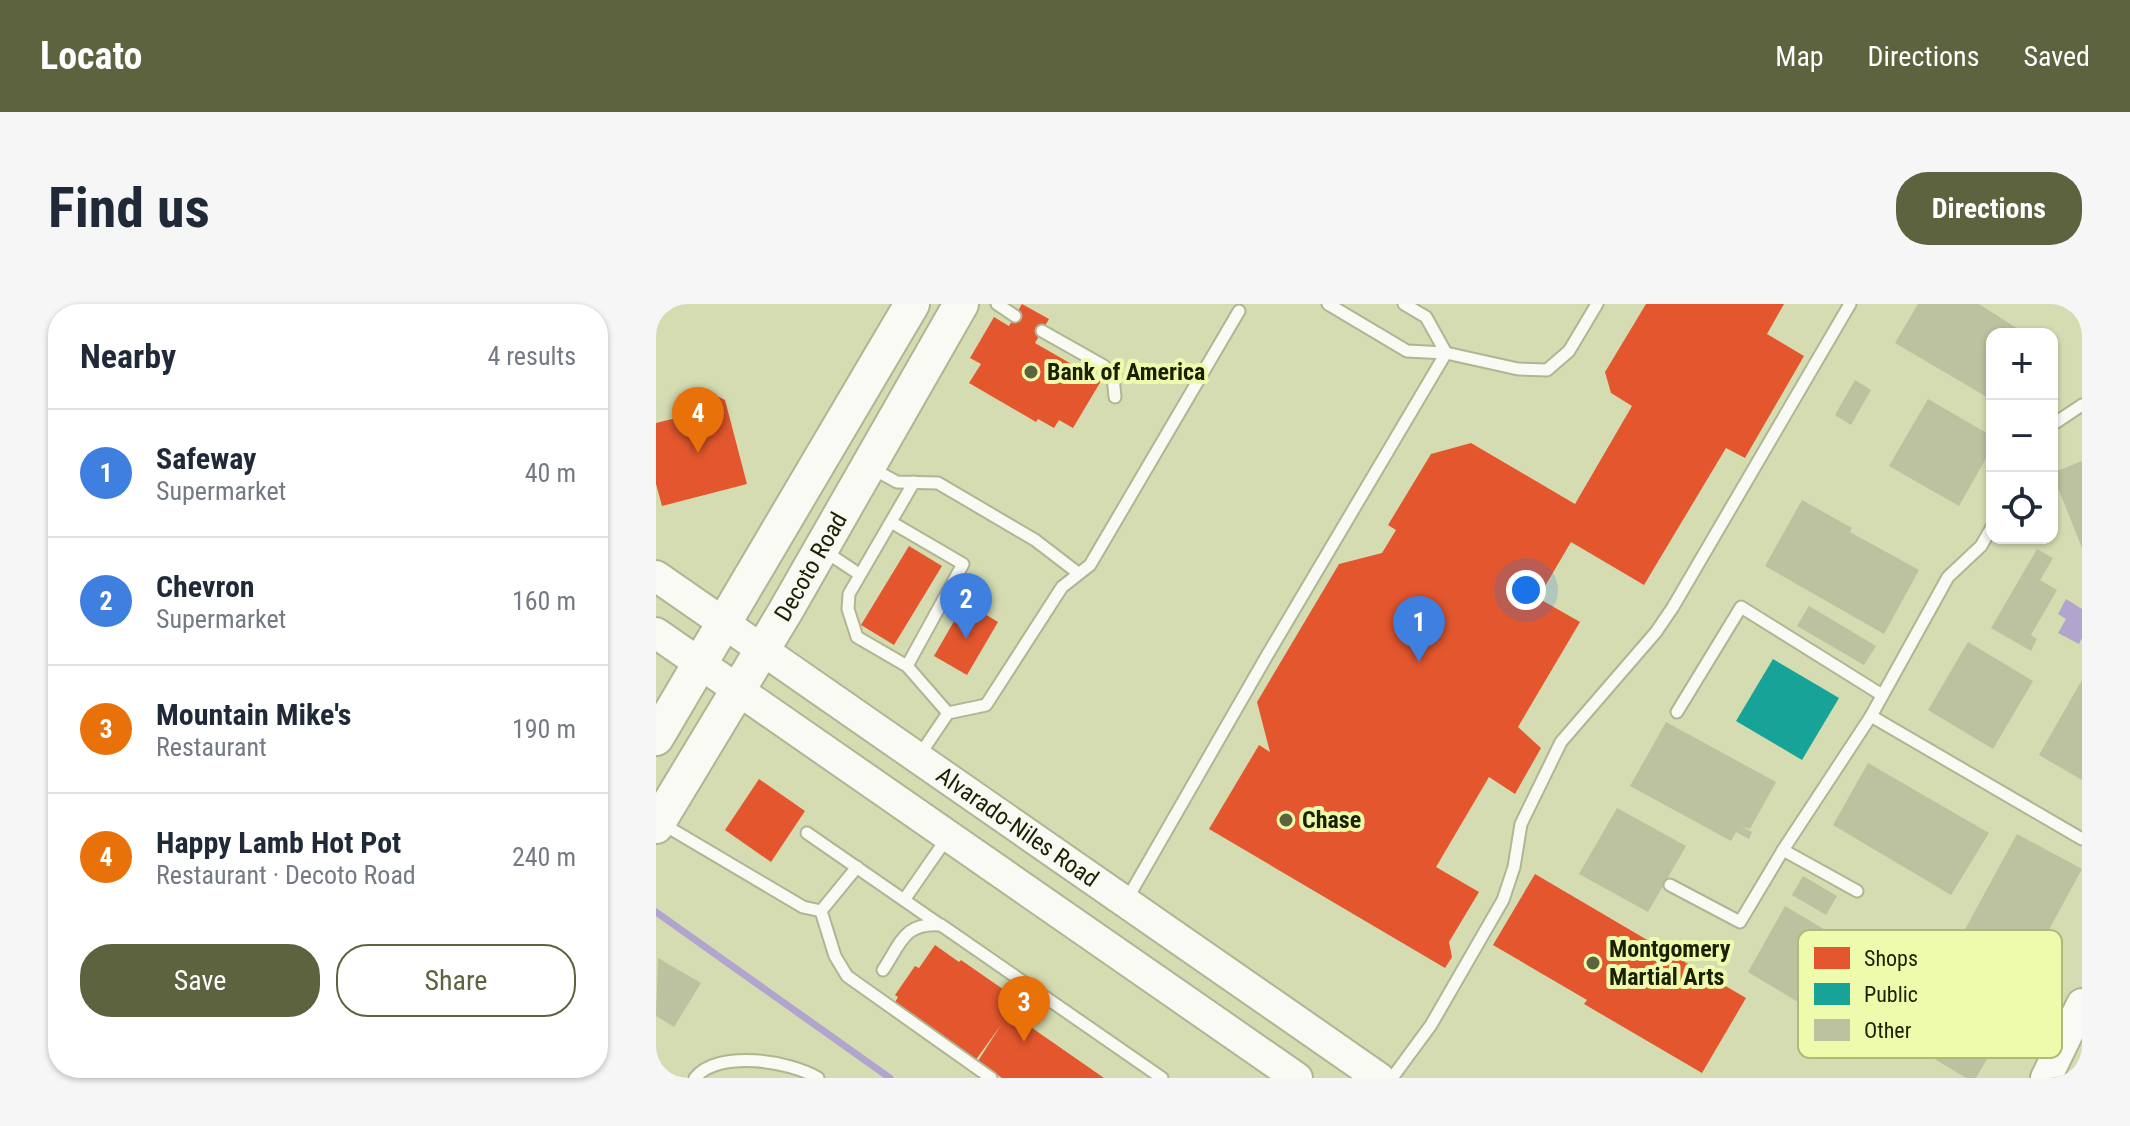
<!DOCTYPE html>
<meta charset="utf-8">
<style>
body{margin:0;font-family:"Roboto Condensed",sans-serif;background:#f6f6f7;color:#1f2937}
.controls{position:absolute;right:24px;top:24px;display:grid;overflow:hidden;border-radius:16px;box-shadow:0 2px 6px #0004}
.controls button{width:72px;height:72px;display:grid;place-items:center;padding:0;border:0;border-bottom:2px solid #e0e1e3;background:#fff;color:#1f2937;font:40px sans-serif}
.you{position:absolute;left:870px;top:286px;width:28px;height:28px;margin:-20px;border:6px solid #fff;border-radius:50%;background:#1a73e8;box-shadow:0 0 0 12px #1a73e833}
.badge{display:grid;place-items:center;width:52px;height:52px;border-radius:50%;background:#5d623f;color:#fff;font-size:26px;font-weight:700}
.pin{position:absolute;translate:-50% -66px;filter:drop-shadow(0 2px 4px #0008)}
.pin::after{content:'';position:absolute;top:42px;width:28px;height:24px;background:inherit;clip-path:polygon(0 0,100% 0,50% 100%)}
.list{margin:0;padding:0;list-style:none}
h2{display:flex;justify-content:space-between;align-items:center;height:104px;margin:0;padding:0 32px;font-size:34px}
h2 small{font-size:26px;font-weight:400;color:#747a83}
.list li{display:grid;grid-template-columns:52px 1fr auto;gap:24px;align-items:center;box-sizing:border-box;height:128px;padding:0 32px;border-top:2px solid #e0e1e3}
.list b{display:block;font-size:30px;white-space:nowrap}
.list p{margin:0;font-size:26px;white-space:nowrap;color:#747a83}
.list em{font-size:26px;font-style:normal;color:#747a83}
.actions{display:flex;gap:16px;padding:24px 32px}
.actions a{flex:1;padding:18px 0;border:2px solid #5d623f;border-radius:32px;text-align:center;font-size:28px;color:#5d623f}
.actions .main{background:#5d623f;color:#fff}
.icon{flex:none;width:44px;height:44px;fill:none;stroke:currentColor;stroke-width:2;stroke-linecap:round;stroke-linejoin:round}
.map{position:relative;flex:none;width:1426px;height:774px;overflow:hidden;border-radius:32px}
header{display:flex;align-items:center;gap:48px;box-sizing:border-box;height:112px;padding:0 40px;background:#5d623f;color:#fff}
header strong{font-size:38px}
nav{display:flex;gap:44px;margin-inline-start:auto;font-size:28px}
.intro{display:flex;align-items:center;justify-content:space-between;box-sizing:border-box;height:192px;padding:0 48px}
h1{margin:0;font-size:56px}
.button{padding:20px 36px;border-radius:32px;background:#5d623f;color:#fff;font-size:28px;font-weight:700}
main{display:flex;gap:48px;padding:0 48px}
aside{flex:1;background:#fff;border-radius:32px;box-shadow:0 2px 6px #0004}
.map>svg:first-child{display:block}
</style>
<header>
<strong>Locato</strong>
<nav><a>Map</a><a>Directions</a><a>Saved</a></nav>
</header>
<div class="intro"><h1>Find us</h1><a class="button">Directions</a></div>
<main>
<aside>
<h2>Nearby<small>4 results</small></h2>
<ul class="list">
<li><span class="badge" style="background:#3f7fe0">1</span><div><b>Safeway</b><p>Supermarket</p></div><em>40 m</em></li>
<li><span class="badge" style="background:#3f7fe0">2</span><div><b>Chevron</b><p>Supermarket</p></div><em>160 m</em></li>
<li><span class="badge" style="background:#e8710a">3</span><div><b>Mountain Mike's</b><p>Restaurant</p></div><em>190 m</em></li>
<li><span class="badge" style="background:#e8710a">4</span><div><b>Happy Lamb Hot Pot</b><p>Restaurant · Decoto Road</p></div><em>240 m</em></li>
</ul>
<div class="actions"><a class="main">Save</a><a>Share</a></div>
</aside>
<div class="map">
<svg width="1426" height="774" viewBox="0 0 1426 774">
<rect width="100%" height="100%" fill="#d5dcb2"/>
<!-- water -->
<path fill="#b1a5cd" d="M1410,295L1426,305V334L1423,340L1402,329L1410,315L1402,310Z"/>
<!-- shops -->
<g fill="#e4572e">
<path d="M366,0L393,15L379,39L445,77L417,124L403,116L398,124L382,115L380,118L313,79L325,60L314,54L338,13L353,22Z"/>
<path d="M990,0H1128L1111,30L1148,52L1089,154L1070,144L988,281L915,238L882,294L924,318L862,423L885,444L859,490L833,473L780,563L823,588L793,638L796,653L789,664L553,525L603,441L614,448L601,398L683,260L726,249L740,226L732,221L775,150L815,139L919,200L976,102L955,89L949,68Z"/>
<path d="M50,86L69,96L91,180L6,202L0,180V119L28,112L25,101L28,92Z"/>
<path d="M253,242L286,262L238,341L205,321Z"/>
<path d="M309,298L342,318L311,371L278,352Z"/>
<path d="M103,475L149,507L115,558L69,526Z"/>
<path d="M879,570L1090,694L1046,769L928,700L931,696L837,641Z"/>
<path d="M279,641L303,658L305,656L351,688L349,691L360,699L353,708L448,774H346L322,757L345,721L319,757L238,700L242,693L239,691L259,662L263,664Z"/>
</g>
<!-- public -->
<path fill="#17a398" d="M1117,355L1183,394L1146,456L1080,417Z"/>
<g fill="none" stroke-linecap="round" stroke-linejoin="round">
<!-- stream -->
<path stroke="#b1a5cd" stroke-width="7" d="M0,608L234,774"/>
</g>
<!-- building -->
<g fill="#bcc29f">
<path d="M1262,0H1323L1370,30H1336V96L1239,39Z"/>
<path d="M1199,76L1215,86L1195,121L1179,111Z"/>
<path d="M1272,95L1336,132V144L1303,202L1233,162Z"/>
<path d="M1426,157V244L1396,169Z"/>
<path d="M1146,196L1196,224L1194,228L1263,266L1228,330L1109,262Z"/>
<path d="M1381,245L1397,254L1384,276L1401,286L1375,331L1381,335L1375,347L1335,324Z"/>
<path d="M1153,302L1220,342L1208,361L1141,322Z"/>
<path d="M1312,338L1377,377L1337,445L1272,406Z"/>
<path d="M1426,376V476L1383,451Z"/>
<path d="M1010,418L1120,478L1094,525L1085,522L1096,528L1093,535L1080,528L1075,537L974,482Z"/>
<path d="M1212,459L1333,529L1295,591L1177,521Z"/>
<path d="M961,504L1030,542L992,608L923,570Z"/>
<path d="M1361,530L1426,565L1360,686L1295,651Z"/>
<path d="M1147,572L1181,592L1170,611L1136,591Z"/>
<path d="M1129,602L1200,644L1162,710L1092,668Z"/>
<path d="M1247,650L1344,707L1338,719L1348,725L1320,774H1310L1198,706L1229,652L1242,659Z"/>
<path d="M2,654L45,679L18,723L0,712Z"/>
</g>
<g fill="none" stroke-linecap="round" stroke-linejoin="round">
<!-- lane casing -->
<g stroke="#b0b594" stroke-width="15">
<g id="lane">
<path d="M341,0L359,12"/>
<path d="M672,0L751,47L790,49L862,65L891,66L913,47L941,0"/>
<path d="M748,0L770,13L790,49"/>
<path d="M386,27L448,62L457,73L459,93"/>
<path d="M1396,121L1426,101"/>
<path d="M217,165L241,178L282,179L379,236L422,269"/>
<path d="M258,178L193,290L192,305L201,333L251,362L292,409"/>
<path d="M235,218L307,260L251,362"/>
<path d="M167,246L203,270"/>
<path d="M1021,408L1085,303L1226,391"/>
<path d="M1215,412L1426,535"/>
<path d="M263,452L292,409L330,401L406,283L434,261L583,7"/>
<path d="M5,519L147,603L165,607L201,563"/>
<path d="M151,529L284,621"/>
<path d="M1127,546L1201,587"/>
<path d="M1014,581L1084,618L1127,546L1215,412L1292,273L1325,242L1336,223"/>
<path d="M248,596L291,534"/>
<path d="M470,597L609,355L790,49"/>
<path d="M165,607L179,652L191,672L335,774"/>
<path d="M227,666C245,639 248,618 285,621L506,774"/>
<path d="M39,774C62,745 134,757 162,774"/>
<path d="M736,774L775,721L847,596L858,563L865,520L905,438L1000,328L1017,303L1194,0"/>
</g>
</g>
<!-- secondary casing -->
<g stroke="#b0b594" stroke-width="34">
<g id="secondary">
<path id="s1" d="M0,272L723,774"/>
<path d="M0,329L641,774"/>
<path d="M1390,774L1426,700"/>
</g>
</g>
<!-- primary casing -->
<g stroke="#b0b594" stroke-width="38">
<g id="primary">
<path d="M0,434L256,0"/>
<path id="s2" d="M0,522L129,308L305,0"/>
</g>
</g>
<!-- lane -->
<use href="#lane" stroke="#f9faf3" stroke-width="11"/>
<!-- secondary -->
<use href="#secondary" stroke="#f9faf3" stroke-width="30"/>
<!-- primary -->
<use href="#primary" stroke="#f9faf3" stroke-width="34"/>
</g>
<!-- markers -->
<g fill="#5d623f" stroke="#eefbad" stroke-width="3">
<circle cx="375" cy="68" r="8"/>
<circle cx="630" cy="516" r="8"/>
<circle cx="937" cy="659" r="8"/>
</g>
<g text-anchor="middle" stroke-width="8" stroke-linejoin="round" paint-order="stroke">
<!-- poi labels -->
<g font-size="24" font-weight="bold" fill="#1c2001" stroke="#eefbad" text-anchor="start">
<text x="391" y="76">Bank of America</text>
<text x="646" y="524">Chase</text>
<text x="953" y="653">Montgomery<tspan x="953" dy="28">Martial Arts</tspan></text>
</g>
<!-- street labels -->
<g font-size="24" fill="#1c2001" stroke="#eefbad">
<text dy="8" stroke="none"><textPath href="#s2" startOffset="302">Decoto Road</textPath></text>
<text dy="8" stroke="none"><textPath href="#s1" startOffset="440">Alvarado-Niles Road</textPath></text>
</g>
</g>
<!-- legend -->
<rect x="1142" y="626" width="264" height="128" rx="12" fill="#eefbad" stroke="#afb979" stroke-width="2"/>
<rect x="1158" y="643" width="36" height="22" fill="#e4572e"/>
<rect x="1158" y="679" width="36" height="22" fill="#17a398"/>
<rect x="1158" y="715" width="36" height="22" fill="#bcc29f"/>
<g font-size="22" fill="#1c2001">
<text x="1208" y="662">Shops</text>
<text x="1208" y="698">Public</text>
<text x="1208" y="734">Other</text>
</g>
</svg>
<div class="controls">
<button>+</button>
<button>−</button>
<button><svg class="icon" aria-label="locate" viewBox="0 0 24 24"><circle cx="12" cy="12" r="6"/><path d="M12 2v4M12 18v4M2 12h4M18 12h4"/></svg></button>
</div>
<div class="you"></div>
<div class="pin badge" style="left:763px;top:358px;background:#3f7fe0">1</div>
<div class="pin badge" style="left:310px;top:335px;background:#3f7fe0">2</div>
<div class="pin badge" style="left:368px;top:738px;background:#e8710a">3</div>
<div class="pin badge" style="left:42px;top:149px;background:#e8710a">4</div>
</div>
</main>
